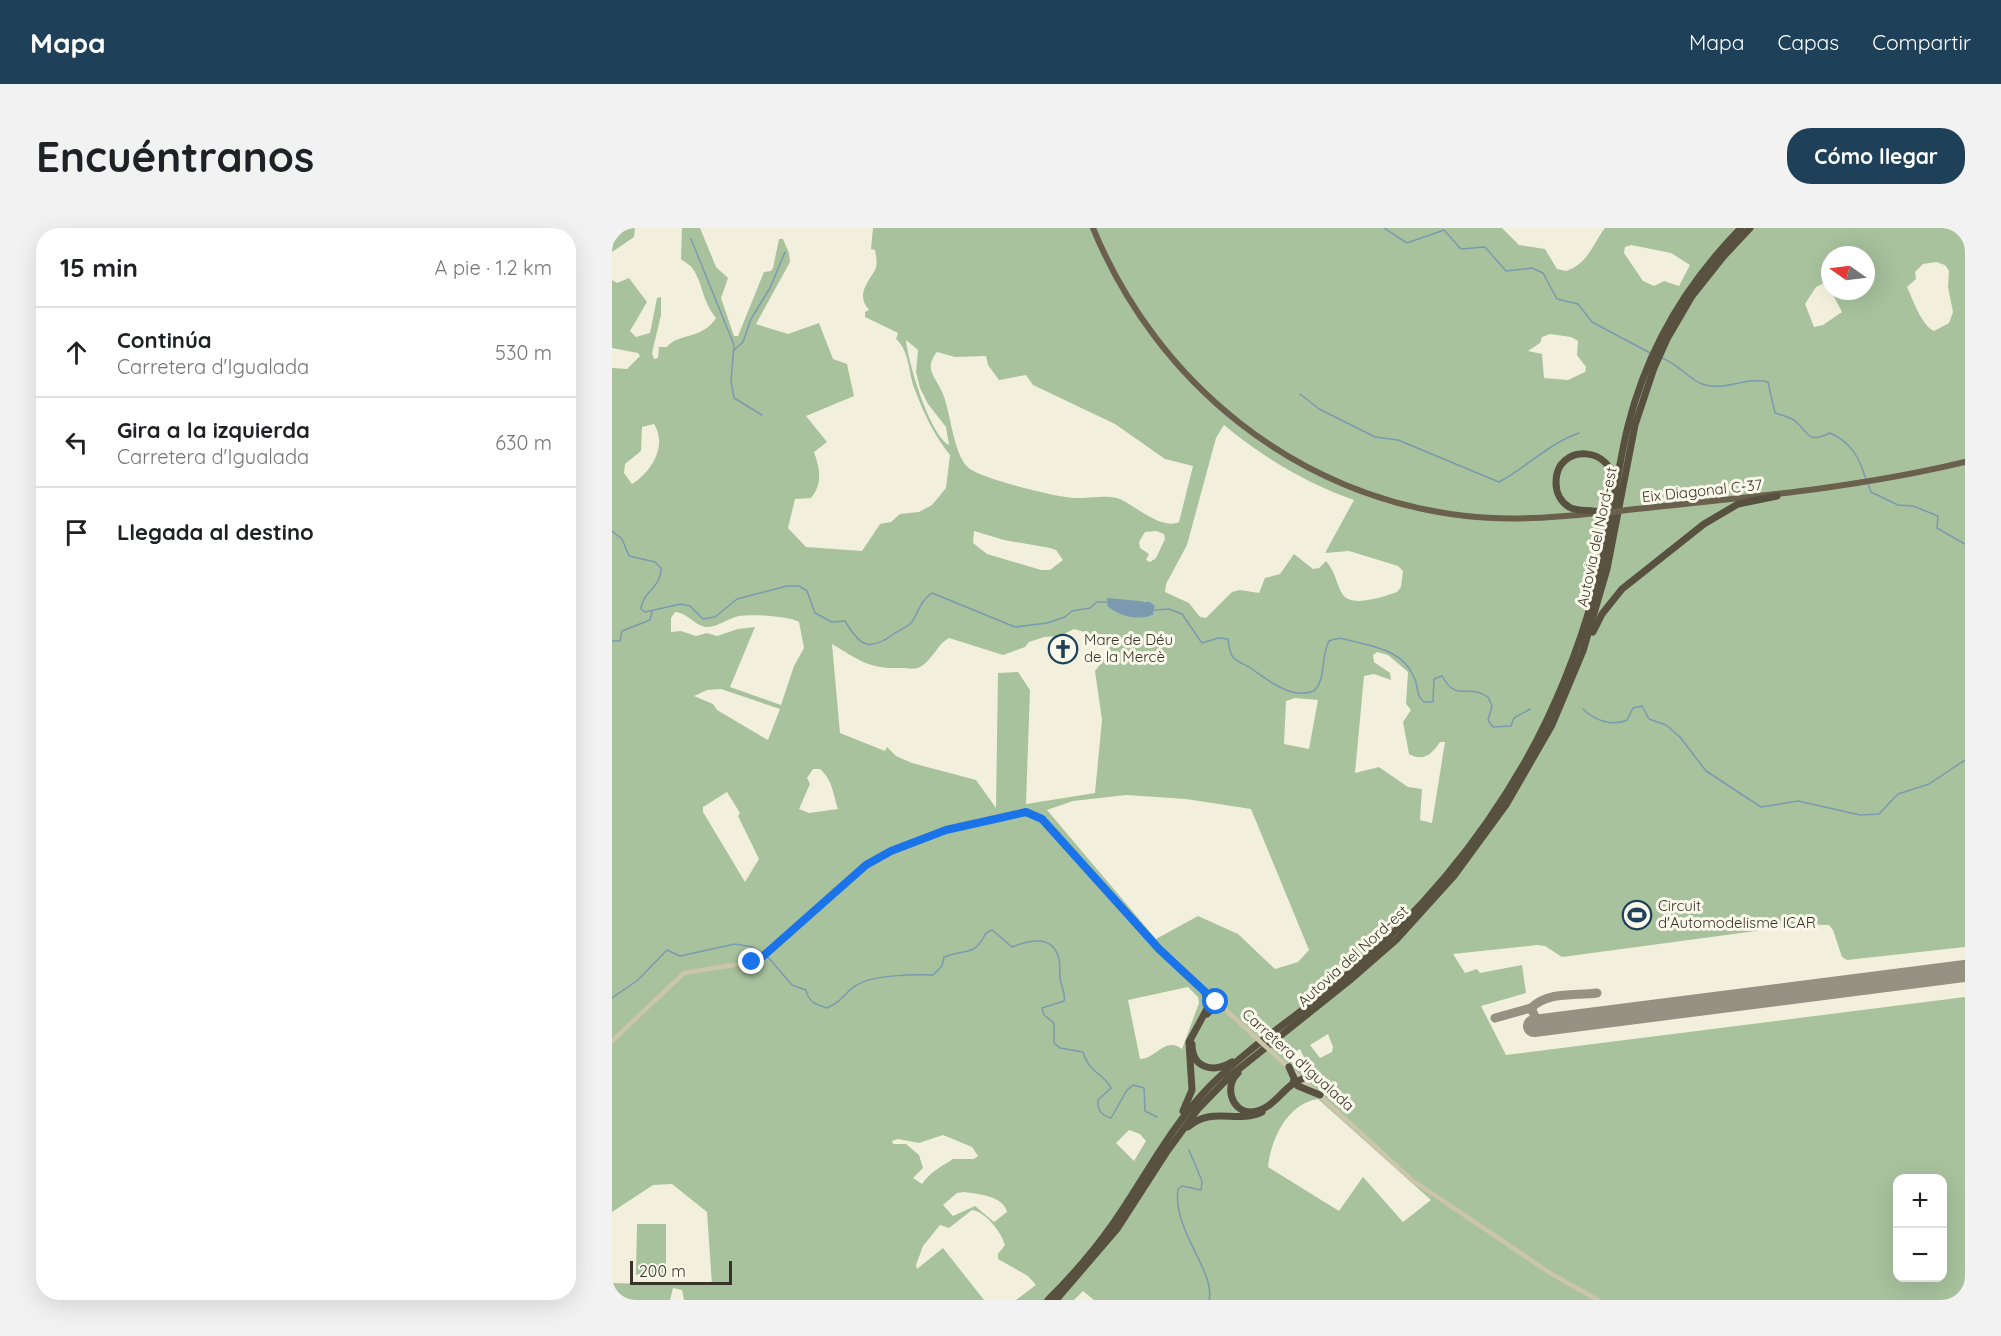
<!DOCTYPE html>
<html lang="es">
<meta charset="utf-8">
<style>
body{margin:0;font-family:Quicksand,sans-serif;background:#f2f2f2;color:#202124}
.controls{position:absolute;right:18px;bottom:18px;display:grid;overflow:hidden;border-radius:12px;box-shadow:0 6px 24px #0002}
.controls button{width:54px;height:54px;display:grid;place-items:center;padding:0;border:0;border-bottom:2px solid #e0e0e0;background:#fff;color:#202124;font:30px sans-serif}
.compass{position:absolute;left:1209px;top:18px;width:54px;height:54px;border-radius:50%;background:#fff;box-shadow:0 6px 24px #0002;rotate:284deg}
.scale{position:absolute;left:18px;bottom:15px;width:102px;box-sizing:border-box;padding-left:6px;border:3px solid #383329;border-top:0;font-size:16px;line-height:21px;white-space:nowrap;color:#383329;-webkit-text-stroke:4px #faf8ea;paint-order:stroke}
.stop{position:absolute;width:18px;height:18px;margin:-14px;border:4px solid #1a73e8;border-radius:50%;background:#fff}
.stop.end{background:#1a73e8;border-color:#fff;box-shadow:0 2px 6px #0008}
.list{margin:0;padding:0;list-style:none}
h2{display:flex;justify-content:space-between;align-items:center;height:78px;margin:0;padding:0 24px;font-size:26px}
h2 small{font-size:20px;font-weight:400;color:#757577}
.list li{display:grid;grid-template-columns:39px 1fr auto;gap:18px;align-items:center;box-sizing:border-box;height:90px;padding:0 24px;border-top:2px solid #e0e0e0}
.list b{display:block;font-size:22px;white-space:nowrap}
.list p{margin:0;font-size:20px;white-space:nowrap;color:#757577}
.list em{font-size:20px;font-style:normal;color:#757577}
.icon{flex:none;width:33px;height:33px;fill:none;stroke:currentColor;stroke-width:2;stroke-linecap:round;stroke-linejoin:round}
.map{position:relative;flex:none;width:1353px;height:1072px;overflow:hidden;border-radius:24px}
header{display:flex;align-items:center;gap:36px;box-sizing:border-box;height:84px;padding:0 30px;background:#1e4059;color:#fff}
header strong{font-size:28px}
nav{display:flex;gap:33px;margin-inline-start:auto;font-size:21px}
.intro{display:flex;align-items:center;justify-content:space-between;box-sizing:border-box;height:144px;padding:0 36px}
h1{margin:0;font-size:42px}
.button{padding:15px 27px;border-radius:24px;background:#1e4059;color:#fff;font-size:21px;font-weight:700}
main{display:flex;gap:36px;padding:0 36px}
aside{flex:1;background:#fff;border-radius:24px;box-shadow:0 6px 24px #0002}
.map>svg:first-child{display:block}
</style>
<header>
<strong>Mapa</strong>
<nav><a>Mapa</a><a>Capas</a><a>Compartir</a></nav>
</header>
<div class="intro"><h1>Encuéntranos</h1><a class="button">Cómo llegar</a></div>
<main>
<aside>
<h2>15 min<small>A pie · 1.2 km</small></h2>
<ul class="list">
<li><svg class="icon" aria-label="ahead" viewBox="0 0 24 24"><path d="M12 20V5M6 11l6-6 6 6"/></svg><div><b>Continúa</b><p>Carretera d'Igualada</p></div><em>530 m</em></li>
<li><svg class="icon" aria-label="left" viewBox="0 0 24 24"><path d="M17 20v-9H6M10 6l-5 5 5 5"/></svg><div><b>Gira a la izquierda</b><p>Carretera d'Igualada</p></div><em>630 m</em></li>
<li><svg class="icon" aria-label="arrive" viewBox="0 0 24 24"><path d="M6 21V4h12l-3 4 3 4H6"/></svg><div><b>Llegada al destino</b></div></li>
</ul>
</aside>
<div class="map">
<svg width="1353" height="1072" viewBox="0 0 1353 1072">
<rect width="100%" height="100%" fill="#f2f0dd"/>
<!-- green -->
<g fill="#a8c29d" fill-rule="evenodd">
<path d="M13,0H23L22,9L0,24V16Z"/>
<path d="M70,0H88L104,39L116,50L109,70L122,108H126L152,44L159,43L161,40L167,11H171L177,25L178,34L144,96L176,106L207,95L221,131L235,136L242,168L194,188L215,214L202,224C208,241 211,255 199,270L183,271L176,300L194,319L250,323L268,296L279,294L288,286L307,284L320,277L334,260L338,227C322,207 312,186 303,162C296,145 298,123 284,111L286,105L253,89V84L257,82C244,67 255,56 263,42C266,36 264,28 263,22L259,21L261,0H890L907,17L933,21L945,41L954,43C976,36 980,17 993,0H1353V719L1235,732L1230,729L1221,702L1217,697L1169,696L1144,703L950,729L933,718L926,717L841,726L853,745L865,741L868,745L910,737L914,765L869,778L894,827L1353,769V1072H482L471,1063L462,1072H404L424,1057L416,1048L386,1031V1026L393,1017C389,1004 374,984 360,982L337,1000L328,997L311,1018L304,1037L305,1041L331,1020L372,1072H72L70,1062L61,1060L58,1072H0V1055L100,1057L95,984L60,956L41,957L0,984V140L15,141L28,128L26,125L0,120V52L5,55L17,50L35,74L18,103L24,109L38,105L45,70L49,69V87L40,125L42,131L46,130L47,119H55C65,105 90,112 104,90C90,73 91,56 81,41C78,36 73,35 69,31ZM1019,17L1059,25L1078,37L1067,58L1052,53L1042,58L1031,53L1012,25L1013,19ZM1218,27H1254V63H1219L1230,84L1211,97L1202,99L1193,76L1204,59L1212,55L1218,61ZM1324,34L1333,37L1337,43L1336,59L1341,84L1337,95L1322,103C1310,98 1301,72 1295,59L1304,51L1303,44L1311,36ZM938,106L959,109L966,113L965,127L974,139L973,144L956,152L932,150L930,126L916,123L928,115L930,109ZM294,112L306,122L304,144L308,160L316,176L334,199L337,217C318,207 296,135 294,112ZM325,124L343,129L374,128L376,137L387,152L414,147L421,157L503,196L553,231L581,238L567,294C549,303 519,274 505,270C492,267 477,270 464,270C446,270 372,251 358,241C342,230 339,187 332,169C326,150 310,143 325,124ZM42,196C56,218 39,244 20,256L12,245L13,236L29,223L30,199ZM612,197C649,228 695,256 742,272L713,325L737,323L786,338L791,343L789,359L785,364C773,368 741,380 731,367C724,357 725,346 714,333L707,340L701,341L682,326L668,346L653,350L647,365L628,362L620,364L594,390L588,389L577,375L553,364L554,356L575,317L604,210ZM362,303L392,312L438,320L444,322L451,332L438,342H429L375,326L361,315ZM544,303L552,306L553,311L544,330L538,334L534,332L537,326L528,320L527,314L533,304ZM533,373L543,378L541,387C524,393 511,389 496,379ZM63,384C77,385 84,400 97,399C107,398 117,390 127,388C139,386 178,388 187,394L192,420L182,438L169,477L118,459L143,399L126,401L105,408L95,405L84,408L69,403L59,404V390ZM462,401L502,413C495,423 491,434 483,443L490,492L483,565L414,576L418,462L406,444L386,445L384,580L364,552L300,535L284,528L275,519L273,523L228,505L220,416C247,432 256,441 289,440C295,440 303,442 308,439C321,432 325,416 337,410L391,427L413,419L417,414L432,409L448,408ZM765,424L776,427L796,444L794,476L799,482L791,494L797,526C812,534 820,526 828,514H833L820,595L808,592L810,561L796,559L767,539L743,545L752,448L762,446L779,452L778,445L762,434L761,427ZM109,461L168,481L156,512L105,482L101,476L82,468L95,462ZM683,470L706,472L697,521L672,516L674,473ZM201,541H208C221,553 221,566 226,581L197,585L187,581L198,556L195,550ZM115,564L128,585L126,588L147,631L133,654L91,584V579ZM514,567L574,571L639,581L697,722L686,734L663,741L626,706L586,688L544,711L435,582L461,573ZM576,759L586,769L587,775L570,821C553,808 544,831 528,831L516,772ZM716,806L721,819L720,824L708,830L698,817ZM688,821L702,850H697L679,834L683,824ZM706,871L819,972L791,994L751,949L727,983L656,939C659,911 675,876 706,871ZM517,902L528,906L534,913L522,933L504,915ZM331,907L360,919L366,928L362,931H341C330,938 317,945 310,956L301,950L311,940L307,927L294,916H281L280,913L286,911L307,915ZM1286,950H1330V1050H1286ZM352,964C366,966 392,968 395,984L382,994L363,978L341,988L331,977L345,965Z"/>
<path d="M25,996H54V1047H24Z"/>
</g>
<!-- water -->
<path fill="#7c9aaf" d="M495,370L538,374L543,378L541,387C525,393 510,389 496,379Z"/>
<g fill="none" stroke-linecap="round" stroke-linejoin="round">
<!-- stream -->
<g stroke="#7c9aaf" stroke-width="1.5">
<path d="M772,0L795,15L832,2L849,21L873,19L894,43L920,40L931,45L945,71L966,76L980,94L1040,126"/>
<path d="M79,11L122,117L119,153L122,170L150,187"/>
<path d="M121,123L131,114L139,91L158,60L173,24"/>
<path d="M1050,130C1066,136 1077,151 1090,156C1112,164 1135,148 1156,154L1163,185C1169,187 1177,189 1182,192C1198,205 1194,216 1218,205C1239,214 1248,230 1254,252"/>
<path d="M688,166L707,181L763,209L786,212L887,254C915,239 936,216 967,205"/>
<path d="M1256,256L1259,264L1286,277L1301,278L1326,288L1325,300L1353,316"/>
<path d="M0,303L10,311L17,328L43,334L49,340C50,359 30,364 29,381L33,384L69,376L78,378L91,391L103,389L125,371L175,358H187L195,363L203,385L220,394L233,393C248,418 257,425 283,405C288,402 295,399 299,395C307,384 308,373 320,365L403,399L435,395L453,389L460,383L478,380L485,374H496"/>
<path d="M542,382L557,381L570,386L590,415L606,410L616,411C617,417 617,424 621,429C625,434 632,436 637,439C655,451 678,472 702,463C715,449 708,430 717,413C728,407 737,413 748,415C770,420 792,426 802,449C807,458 803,467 812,474H821L822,451L830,448C845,475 856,455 876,469L880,478L876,492L881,499L899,498L902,490L918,481"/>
<path d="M0,413H8L10,403L38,392L40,384"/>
<path d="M971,481C982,492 1000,499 1015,492L1021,480L1030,478L1037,491L1054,497L1068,509L1094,543L1149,579L1186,573L1248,587L1267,586L1286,566L1317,556L1353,532"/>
<path d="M0,770L26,752L55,722L68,728L123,716L141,719L155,728L180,757L194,762C196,774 205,777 215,780C232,773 232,764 245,757C260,747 303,746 321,747L330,738L332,729C355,720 362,729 374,705L380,702L400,719C417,712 441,706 447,731C449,737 447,744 448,750C449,759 454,764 452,773L430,780L432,787L442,795V815L448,820L471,824C479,848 490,843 499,860L486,872C485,882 489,887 499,890L515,862L521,857L532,860L533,883L545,889"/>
<path d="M577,922L590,953L589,962L570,958L566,961C560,1002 604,1044 597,1072"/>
</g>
<!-- taxiway -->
<g stroke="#959283" stroke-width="9">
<path d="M919,780C937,763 962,768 985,765"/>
<path d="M883,790L919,780L927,797"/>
</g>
<!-- runway -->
<path stroke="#959283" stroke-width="22" d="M922,798L1353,743"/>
<!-- tertiary -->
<g stroke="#cbc5a9" stroke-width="4.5">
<path d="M0,813L72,745L140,734L149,730L254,637L279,623L334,602L407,585H421L430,591L547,721L641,807"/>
<path d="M663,827L800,952L938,1045L986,1072"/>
</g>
<!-- trunk -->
<g stroke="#6a604d" stroke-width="6">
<path d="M481,0C545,156 685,269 854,288C897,293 941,290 985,285"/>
<path d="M1015,282C1128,270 1241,261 1353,234"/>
</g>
<!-- motorway -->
<g stroke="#595140" stroke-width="7">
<path d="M989,285C979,280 967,285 957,279C949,274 944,265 944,255C943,214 1005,217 1001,259"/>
<path d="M981,404L990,386L1010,361L1092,296L1126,276L1165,268"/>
<path d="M593,764L596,779"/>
<path d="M595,786L599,782L610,780"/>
<path d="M580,816C580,841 602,845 620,834"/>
<path d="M677,839L682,850L681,856"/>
<path d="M626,845C612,857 619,884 639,884C662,883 671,857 690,851"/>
<path d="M686,858L708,867"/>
<path d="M571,883L580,862L577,814L596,779L604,774"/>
<path d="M576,899C599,878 625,896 650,884"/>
<path d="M436,1072C459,1049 481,1024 500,997C533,950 557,900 598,858C640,816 691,784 736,746C813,681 878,601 925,512C952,459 973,403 987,346C1000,297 1004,246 1016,198C1035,122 1075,55 1129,0"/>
<path d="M444,1072L505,1001L554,925L586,881L617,849L738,752L785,711L842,648L894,577L940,497L971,423L995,341L1023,197L1042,140L1055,111L1080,68L1111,29L1138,0"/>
</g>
<!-- tertiary-bridge -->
<path stroke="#cbc5a9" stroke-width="4.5" d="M641,807L663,827"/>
<!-- trunk-bridge -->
<path stroke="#6a604d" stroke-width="6" d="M993,285L1015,282"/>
</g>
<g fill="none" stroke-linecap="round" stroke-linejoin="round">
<!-- route -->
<path stroke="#1a73e8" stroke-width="8" d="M140,734L149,730L254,637L279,623L334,602L414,584L430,591L547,721L604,774"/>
</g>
<!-- icons -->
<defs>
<g id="church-ring" transform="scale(1.5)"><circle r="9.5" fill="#faf8ea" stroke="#1e4059" stroke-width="1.5"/><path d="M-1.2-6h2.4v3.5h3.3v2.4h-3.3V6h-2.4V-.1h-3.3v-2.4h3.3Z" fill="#1e4059"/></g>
<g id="stadium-ring" transform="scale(1.5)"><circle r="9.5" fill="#faf8ea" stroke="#1e4059" stroke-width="1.5"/><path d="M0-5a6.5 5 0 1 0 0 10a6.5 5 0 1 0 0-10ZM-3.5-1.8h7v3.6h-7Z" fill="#1e4059"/></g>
</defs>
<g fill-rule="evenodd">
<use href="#church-ring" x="451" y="421"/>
<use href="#stadium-ring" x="1025" y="687"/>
</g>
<g text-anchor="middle" stroke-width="6" stroke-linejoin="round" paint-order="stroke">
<!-- street labels -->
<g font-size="15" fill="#383329" stroke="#faf8ea">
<text transform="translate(1090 263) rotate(-6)" y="5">Eix Diagonal C-37</text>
<text transform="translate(985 309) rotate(-78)" y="5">Autovia del Nord-est</text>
<text transform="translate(741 728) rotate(-42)" y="5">Autovia del Nord-est</text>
<text transform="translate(686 832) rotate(42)" y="5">Carretera d'Igualada</text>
</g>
<!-- poi labels -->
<g font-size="15" fill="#383329" stroke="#faf8ea" text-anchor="start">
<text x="472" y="417">Mare de Déu<tspan x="472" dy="17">de la Mercè</tspan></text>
<text x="1046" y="683">Circuit<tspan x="1046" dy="17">d'Automodelisme ICAR</tspan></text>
</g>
</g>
</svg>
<div class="controls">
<button>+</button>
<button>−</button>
</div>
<svg class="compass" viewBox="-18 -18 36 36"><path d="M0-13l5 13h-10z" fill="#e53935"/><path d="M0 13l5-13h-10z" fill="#757577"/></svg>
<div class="scale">200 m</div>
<div class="stop" style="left:604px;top:774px"></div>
<div class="stop end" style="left:140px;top:734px"></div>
</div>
</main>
